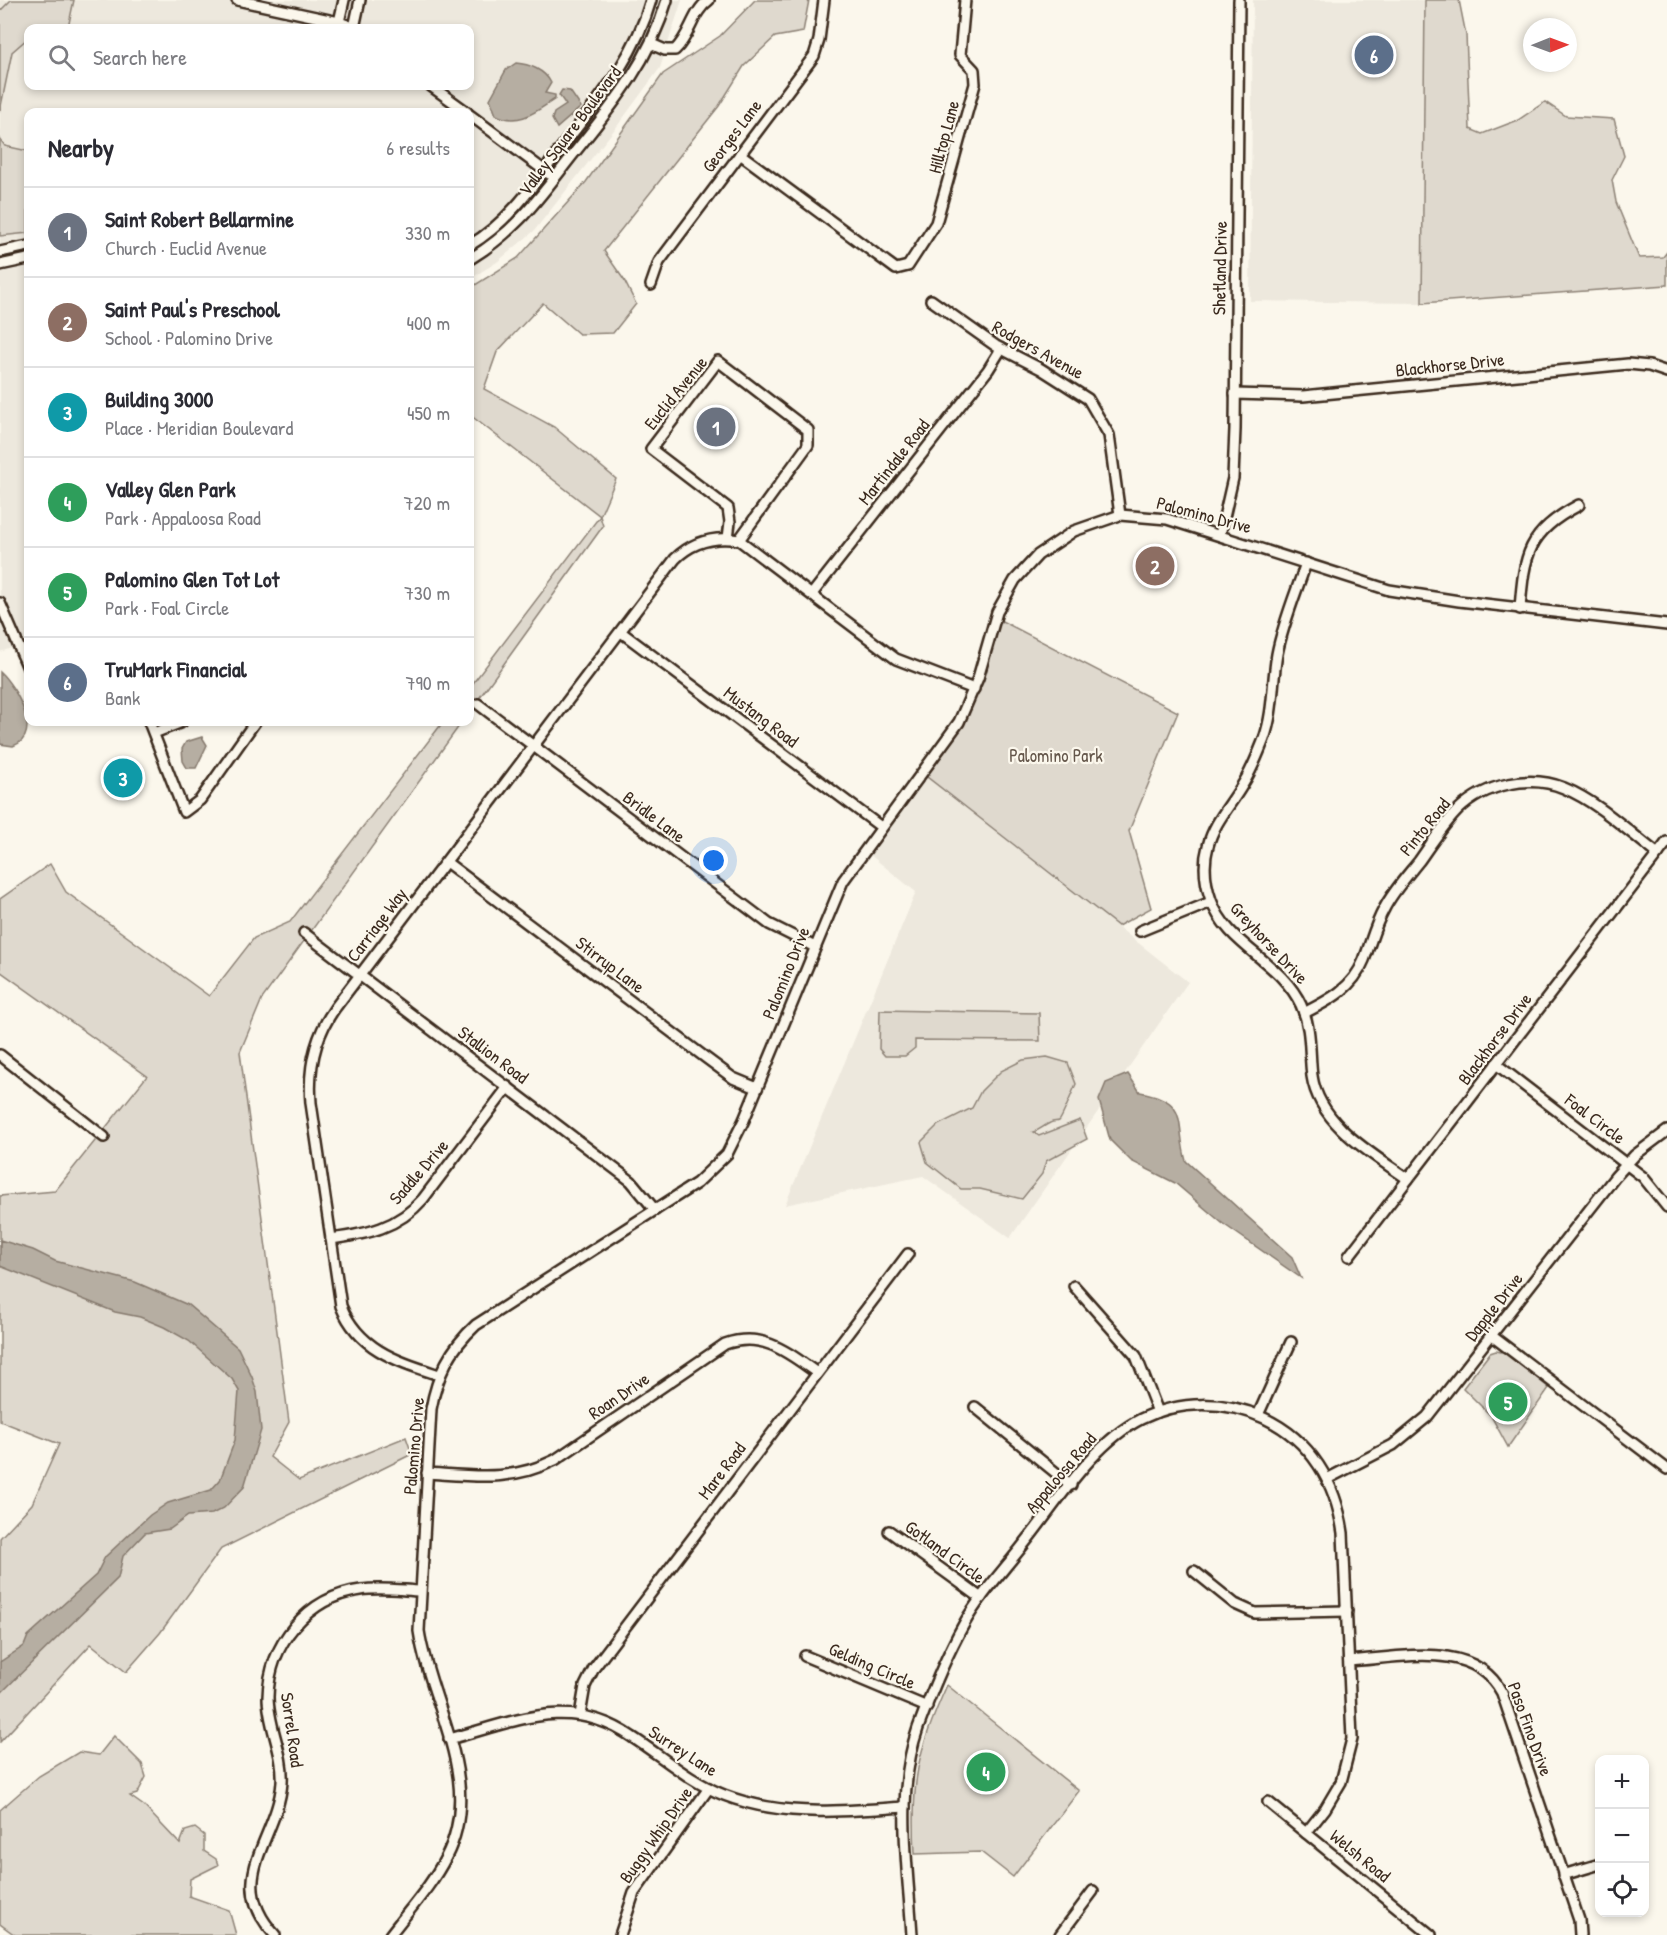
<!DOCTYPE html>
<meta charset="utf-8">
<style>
body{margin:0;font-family:"Patrick Hand",sans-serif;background:#f7f7f7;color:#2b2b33}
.controls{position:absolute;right:18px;bottom:18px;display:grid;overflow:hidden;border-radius:12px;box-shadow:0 3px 9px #0003}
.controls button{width:54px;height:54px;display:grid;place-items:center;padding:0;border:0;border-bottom:2px solid #e1e1e2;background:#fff;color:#2b2b33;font:30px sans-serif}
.compass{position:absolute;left:1523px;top:18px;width:54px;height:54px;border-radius:50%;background:#fff;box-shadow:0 3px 9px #0003;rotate:89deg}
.you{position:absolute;left:714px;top:861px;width:21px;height:21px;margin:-15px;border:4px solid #fff;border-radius:50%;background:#1a73e8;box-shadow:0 0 0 9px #1a73e833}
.badge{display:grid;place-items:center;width:39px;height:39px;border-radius:50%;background:#c8321e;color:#fff;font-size:20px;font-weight:700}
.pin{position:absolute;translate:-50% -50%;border:3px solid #fff;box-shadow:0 2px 6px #0006}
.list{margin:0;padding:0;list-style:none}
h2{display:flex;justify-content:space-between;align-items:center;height:78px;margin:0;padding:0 24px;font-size:26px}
h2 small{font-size:20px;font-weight:400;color:#7c7c81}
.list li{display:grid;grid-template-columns:39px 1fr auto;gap:18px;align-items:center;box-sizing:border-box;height:90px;padding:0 24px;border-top:2px solid #e1e1e2}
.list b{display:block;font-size:22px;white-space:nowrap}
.list p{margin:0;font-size:20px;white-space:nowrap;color:#7c7c81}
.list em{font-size:20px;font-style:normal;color:#7c7c81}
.icon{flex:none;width:33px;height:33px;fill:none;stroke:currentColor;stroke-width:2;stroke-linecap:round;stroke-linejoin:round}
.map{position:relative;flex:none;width:1667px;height:1935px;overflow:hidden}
.search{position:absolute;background:#fff;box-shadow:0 3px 9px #0003;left:24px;top:24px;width:450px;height:66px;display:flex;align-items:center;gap:15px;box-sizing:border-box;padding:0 21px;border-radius:12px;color:#7c7c81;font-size:22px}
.panel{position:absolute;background:#fff;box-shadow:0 3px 9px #0003;left:24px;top:108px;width:450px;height:618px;border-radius:12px}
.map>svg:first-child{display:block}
</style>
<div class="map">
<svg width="1667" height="1935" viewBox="0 0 1667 1935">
<rect width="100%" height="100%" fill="#fbf7ec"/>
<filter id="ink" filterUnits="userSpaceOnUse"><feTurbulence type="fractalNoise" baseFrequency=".0167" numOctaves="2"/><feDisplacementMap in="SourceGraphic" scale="12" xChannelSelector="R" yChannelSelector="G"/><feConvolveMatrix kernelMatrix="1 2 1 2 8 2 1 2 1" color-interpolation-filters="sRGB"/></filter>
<g filter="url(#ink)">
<!-- built -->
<g fill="#ede8dd" fill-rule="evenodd">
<path d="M0,0H682L660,68L618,125L534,231L497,262L470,279V112H28V657L23,644L0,652ZM28,28H470V86H28Z"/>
<path d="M1253,0H1425L1422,303L1250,301Z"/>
<path d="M922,773L1188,982L1010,1238L923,1176L785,1205L916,892L864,850Z"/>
</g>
<!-- green -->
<g fill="#dfd9ce" stroke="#8d8276" stroke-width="1.5">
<path d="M11,0H74L68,28H28V38L12,52L0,111V11Z"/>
<path d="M755,0H809L803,32L775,37L744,66L719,106L604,251L624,280L636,304L613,333L579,334L543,303L497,352L484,389L554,427L616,479L600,516L603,526L470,711V687L600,516L470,415V291L475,285L518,258L586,182L663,74L720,36Z"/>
<path d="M1425,0H1459L1466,35L1470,129L1482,134L1518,120L1545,102L1566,116L1614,119L1624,156L1612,180L1616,202L1639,258L1663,257L1667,252V285L1422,303Z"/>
<path d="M0,139L5,146L28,151V233L0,236Z"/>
<path d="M996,618L1178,712L1129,831L1151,908L1118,926L922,773L959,722Z"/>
<path d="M443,722H462L262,999L240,1052L289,1422L270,1457L299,1480L406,1437L412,1454L221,1549L160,1633L126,1672L91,1644L0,1742V1538L32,1504L59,1444L0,1421V1196L55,1191L147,1076L0,971V899L50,864L66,892L209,996L254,938L290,922Z"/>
<path d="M880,1010L1039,1013L1040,1041L915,1040V1048L905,1056H885L879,1049Z"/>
<path d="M1047,1057L1068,1063L1076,1084C1073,1090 1062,1119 1059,1121C1057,1122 1053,1121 1050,1123C1043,1126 1040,1130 1033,1132L1039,1136L1080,1120L1087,1139L1046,1161L1042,1174L1022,1199L980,1189H961L927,1162L921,1142L938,1125L972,1108L981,1091L1001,1071L1023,1060Z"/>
<path d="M1496,1351L1506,1353L1549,1388L1508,1447L1491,1416L1463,1388L1490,1353Z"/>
<path d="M947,1685L1079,1791L1013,1877L981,1852L915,1854C911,1780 917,1752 947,1685Z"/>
<path d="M114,1736L142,1764L146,1777L137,1794L130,1796L144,1806L180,1844L185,1831L195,1828L204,1835V1851L216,1859L218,1865L190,1879L189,1896L229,1910L236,1935H15L0,1924V1810L39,1776L79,1752L99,1755Z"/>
</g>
<!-- water -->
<g fill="#b6aea2" stroke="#85796d" stroke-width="1.5">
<path d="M516,63C529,64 545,70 551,83L545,93L555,95V99C535,112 520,126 496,115L490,99L506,70Z"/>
<path d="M562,90L570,91L581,107L557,128L552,119L554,113L566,105L559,95Z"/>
<path d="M0,672C14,685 45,735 13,746L0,744Z"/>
<path d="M202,737L207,745L196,768H187L183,761L182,749L186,742Z"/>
<path d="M1128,1074L1140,1092C1191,1101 1175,1123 1186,1161L1292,1257L1301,1278L1222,1223L1175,1183L1131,1161L1110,1140L1099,1100L1106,1083Z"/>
<path d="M0,1240L33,1250L55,1261L135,1282L188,1305L238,1348L252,1377L257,1392L261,1430L244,1487L224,1508L212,1514L188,1516L170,1529L145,1533L123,1556L118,1578L0,1694V1662L24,1646L28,1636L96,1575L105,1557L150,1515L168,1503L211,1490L220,1480L235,1440L239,1391L232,1379L206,1356L189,1341L164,1327L140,1317L115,1312L0,1266Z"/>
</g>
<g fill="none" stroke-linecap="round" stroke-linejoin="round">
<!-- minor casing -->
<g stroke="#3b2a1e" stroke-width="14">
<g id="minor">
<path d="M237,0L339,22L356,28"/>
<path d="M339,22L344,0"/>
<path d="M354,28L360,0"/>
<path d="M651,44L665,50H675C691,35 692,12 709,0"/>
<path d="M431,86L467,112"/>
<path d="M470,115L549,174"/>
<path d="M740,154L896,269L908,266L936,223L975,84L974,70L960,55L965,0"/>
<path d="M470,245C506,224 531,189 555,156C593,106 634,61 651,0"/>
<path d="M0,252L28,246"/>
<path d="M470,259C519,229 540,196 575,152C613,105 650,60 667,0"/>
<path d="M0,265L28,259"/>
<path d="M651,285L659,262L674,242L814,56L819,40L824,0"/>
<path d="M931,300L996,346L1041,369L1088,399L1109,435L1120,515"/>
<path d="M1235,394L1303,396L1628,364L1649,366L1667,372"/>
<path d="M1220,535L1233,478L1235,429L1239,0"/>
<path d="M728,538L730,522L728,508L651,449L718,361L808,430V445L739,540"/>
<path d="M1306,563C1296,593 1283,623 1277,654C1272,682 1274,711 1264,739C1258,754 1252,770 1243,784C1231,805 1214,822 1208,846C1203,864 1205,883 1211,900C1227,946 1281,961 1301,1005C1312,1029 1309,1051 1312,1076C1319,1124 1371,1153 1408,1179"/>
<path d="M812,594L988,370L1001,349"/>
<path d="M0,603L28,668"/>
<path d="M1520,609C1524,554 1528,532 1579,505"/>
<path d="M621,632L881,827"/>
<path d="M478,704L769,924L815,947"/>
<path d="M149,722L184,812L200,800L255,722"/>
<path d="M154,733L182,722"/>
<path d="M446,862L706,1058L733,1078L757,1088"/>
<path d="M1140,931L1211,902"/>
<path d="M304,933L631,1181L655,1210"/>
<path d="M1304,1013C1330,1000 1353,988 1364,960C1371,942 1375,925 1384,909C1393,891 1407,876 1419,861C1431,844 1443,825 1458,810C1485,784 1530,774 1564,788C1598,802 1629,832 1658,854"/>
<path d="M0,1055L104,1137"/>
<path d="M1496,1064L1643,1177L1667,1207"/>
<path d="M331,1239C367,1234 398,1228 423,1199L508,1087"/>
<path d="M1349,1256L1667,842"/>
<path d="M1074,1286L1136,1356L1158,1412"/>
<path d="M1492,1336L1667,1469"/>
<path d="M439,1375C397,1361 359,1350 341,1306L311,1103C308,1068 315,1036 335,1008L675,559C693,541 714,536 739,540L896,659L974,689"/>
<path d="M975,1407L1071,1485"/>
<path d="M1258,1415L1291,1342"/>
<path d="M427,1473C475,1476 511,1482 555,1460L725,1344C763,1331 787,1352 817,1373"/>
<path d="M1327,1479L1393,1445L1427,1417L1615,1177L1635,1155L1667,1131"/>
<path d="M889,1531L981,1598"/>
<path d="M1194,1571L1235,1604L1255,1613L1347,1611"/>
<path d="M805,1656L927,1707"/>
<path d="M1349,1661C1400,1658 1474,1639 1502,1693L1579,1920L1580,1935"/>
<path d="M580,1715L585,1686L594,1668L908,1254"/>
<path d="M449,1739C514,1722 570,1694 632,1737C663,1757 690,1782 724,1795C783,1818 843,1811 905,1807"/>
<path d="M1268,1802L1431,1935"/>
<path d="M1563,1875L1600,1864"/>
<path d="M275,1935C223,1879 278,1839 282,1782C284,1753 268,1726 268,1697C269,1644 307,1597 361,1590C380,1587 400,1590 420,1591"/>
<path d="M390,1935C409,1910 432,1885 446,1857C485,1782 430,1705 419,1631L431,1409C437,1375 450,1349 476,1325L697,1183L727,1154L744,1120L843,881L959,722L978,678L997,612L1015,580L1038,555L1074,531L1120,515L1167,519L1389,590L1459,601L1667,625"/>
<path d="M620,1935L634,1893L709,1788"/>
<path d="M912,1935C908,1867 895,1794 918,1728C931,1693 946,1656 964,1624C980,1595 1004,1570 1024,1544C1057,1503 1093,1443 1141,1419C1180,1400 1225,1400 1264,1418C1311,1440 1336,1483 1343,1533L1352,1739L1341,1782L1325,1809L1306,1833"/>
<path d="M1060,1935L1093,1891"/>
</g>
</g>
<!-- minor -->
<use href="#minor" stroke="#fbf7ec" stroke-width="9"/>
</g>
</g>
<g text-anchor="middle" stroke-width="4.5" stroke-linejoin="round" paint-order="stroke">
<!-- street labels -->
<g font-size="18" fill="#3b2a1e" stroke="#fbf7ec">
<text transform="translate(570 131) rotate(-53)" y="6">Valley Square Boulevard</text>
<text transform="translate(732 136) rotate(-53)" y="6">Georges Lane</text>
<text transform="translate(944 137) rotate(-75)" y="6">Hilltop Lane</text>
<text transform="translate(1220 268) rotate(-89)" y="6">Shetland Drive</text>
<text transform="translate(1038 350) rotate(29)" y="6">Rodgers Avenue</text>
<text transform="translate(1450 365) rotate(-6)" y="6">Blackhorse Drive</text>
<text transform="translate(676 393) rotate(-51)" y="6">Euclid Avenue</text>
<text transform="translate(894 462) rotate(-52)" y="6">Martindale Road</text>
<text transform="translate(1204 515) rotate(15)" y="6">Palomino Drive</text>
<text transform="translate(761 717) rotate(37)" y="6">Mustang Road</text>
<text transform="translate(654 817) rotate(37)" y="6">Bridle Lane</text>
<text transform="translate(1425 827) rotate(-51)" y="6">Pinto Road</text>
<text transform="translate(377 925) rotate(-53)" y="6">Carriage Way</text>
<text transform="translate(1269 943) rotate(47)" y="6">Greyhorse Drive</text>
<text transform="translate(610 965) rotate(37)" y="6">Stirrup Lane</text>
<text transform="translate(786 973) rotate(-68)" y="6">Palomino Drive</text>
<text transform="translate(1495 1039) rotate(-53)" y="6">Blackhorse Drive</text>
<text transform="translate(493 1055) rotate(37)" y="6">Stallion Road</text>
<text transform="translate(1595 1119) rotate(37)" y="6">Foal Circle</text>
<text transform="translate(419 1172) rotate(-49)" y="6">Saddle Drive</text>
<text transform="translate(1494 1307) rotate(-52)" y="6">Dapple Drive</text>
<text transform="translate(619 1396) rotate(-34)" y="6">Roan Drive</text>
<text transform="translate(414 1446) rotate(-85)" y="6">Palomino Drive</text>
<text transform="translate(722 1471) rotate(-53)" y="6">Mare Road</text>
<text transform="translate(1061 1473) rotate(-50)" y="6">Appaloosa Road</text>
<text transform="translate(945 1552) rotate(36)" y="6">Gotland Circle</text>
<text transform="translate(872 1666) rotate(23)" y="6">Gelding Circle</text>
<text transform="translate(1530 1729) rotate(70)" y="6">Paso Fino Drive</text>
<text transform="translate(292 1730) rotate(82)" y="6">Sorrel Road</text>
<text transform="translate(683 1751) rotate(33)" y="6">Surrey Lane</text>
<text transform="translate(656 1835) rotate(-55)" y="6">Buggy Whip Drive</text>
<text transform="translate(1360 1856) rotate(39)" y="6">Welsh Road</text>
</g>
<!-- park labels -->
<g font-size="18" fill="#64564a" stroke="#fbf7ec">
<text x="1056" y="762">Palomino Park</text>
</g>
</g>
</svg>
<div class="controls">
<button>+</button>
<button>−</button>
<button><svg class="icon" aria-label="locate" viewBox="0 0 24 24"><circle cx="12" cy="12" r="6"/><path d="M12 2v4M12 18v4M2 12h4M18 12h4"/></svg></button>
</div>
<svg class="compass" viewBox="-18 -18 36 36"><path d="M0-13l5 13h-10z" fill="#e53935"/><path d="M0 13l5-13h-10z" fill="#7c7c81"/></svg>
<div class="you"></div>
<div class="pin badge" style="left:716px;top:427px;background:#6b7280">1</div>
<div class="pin badge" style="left:1155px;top:566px;background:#8d6e63">2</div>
<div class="pin badge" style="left:123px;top:778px;background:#0f9aa8">3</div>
<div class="pin badge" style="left:986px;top:1772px;background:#2e9e5b">4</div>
<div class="pin badge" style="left:1508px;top:1402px;background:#2e9e5b">5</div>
<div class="pin badge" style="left:1374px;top:55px;background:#5c6f8a">6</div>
<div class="search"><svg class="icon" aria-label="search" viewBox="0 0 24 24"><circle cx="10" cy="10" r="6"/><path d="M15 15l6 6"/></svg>Search here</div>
<section class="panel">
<h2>Nearby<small>6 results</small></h2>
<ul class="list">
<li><span class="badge" style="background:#6b7280">1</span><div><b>Saint Robert Bellarmine</b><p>Church · Euclid Avenue</p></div><em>330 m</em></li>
<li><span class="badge" style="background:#8d6e63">2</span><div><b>Saint Paul's Preschool</b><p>School · Palomino Drive</p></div><em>400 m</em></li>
<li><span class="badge" style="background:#0f9aa8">3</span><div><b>Building 3000</b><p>Place · Meridian Boulevard</p></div><em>450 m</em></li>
<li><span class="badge" style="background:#2e9e5b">4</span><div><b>Valley Glen Park</b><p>Park · Appaloosa Road</p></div><em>720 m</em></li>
<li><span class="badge" style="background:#2e9e5b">5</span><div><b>Palomino Glen Tot Lot</b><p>Park · Foal Circle</p></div><em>730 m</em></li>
<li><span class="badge" style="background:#5c6f8a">6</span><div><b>TruMark Financial</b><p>Bank</p></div><em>790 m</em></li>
</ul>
</section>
</div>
